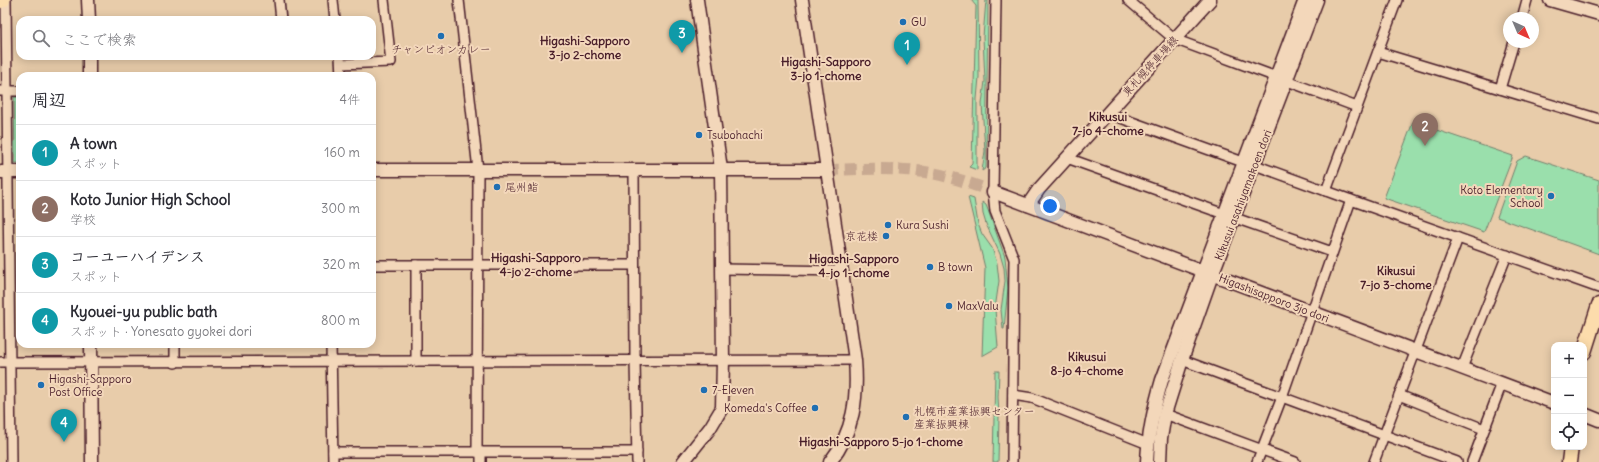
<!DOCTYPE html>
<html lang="ja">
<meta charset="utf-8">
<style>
body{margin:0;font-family:Delius,"Klee One",sans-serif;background:#f2f2f3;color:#2b2b33}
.controls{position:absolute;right:12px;bottom:12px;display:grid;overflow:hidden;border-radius:8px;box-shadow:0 2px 10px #0003}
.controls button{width:36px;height:36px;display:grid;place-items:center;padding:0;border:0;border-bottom:1px solid #e1e1e2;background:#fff;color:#2b2b33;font:20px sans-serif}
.compass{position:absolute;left:1503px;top:12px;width:36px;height:36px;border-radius:50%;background:#fff;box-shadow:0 2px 10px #0003;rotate:136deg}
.you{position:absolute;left:1050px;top:206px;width:14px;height:14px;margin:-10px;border:3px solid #fff;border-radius:50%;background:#1a73e8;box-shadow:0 0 0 6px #1a73e833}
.badge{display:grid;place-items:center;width:26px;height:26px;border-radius:50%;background:#1f6fb2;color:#fff;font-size:13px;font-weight:700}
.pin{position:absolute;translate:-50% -33px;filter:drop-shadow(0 1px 2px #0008)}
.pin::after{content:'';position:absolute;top:21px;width:14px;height:12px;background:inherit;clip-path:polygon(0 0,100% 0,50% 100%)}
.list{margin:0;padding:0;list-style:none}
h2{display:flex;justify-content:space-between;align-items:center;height:52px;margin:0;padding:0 16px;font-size:17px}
h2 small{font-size:13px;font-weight:400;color:#7c7c81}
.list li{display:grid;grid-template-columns:26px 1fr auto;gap:12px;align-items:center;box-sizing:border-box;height:56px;padding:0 16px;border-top:1px solid #e1e1e2}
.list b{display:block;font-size:15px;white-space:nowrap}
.list p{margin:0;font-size:13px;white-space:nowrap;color:#7c7c81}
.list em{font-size:13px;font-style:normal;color:#7c7c81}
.icon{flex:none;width:22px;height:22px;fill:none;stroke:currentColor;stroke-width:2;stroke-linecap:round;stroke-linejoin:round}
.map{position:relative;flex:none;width:1599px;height:462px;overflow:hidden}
.search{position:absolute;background:#fff;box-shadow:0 2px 10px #0003;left:16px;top:16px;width:360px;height:44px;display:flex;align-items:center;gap:10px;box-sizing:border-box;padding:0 14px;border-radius:12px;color:#7c7c81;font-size:15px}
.panel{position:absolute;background:#fff;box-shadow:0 2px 10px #0003;left:16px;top:72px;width:360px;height:276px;border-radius:12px}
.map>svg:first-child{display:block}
</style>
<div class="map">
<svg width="1599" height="462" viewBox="0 0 1599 462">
<rect width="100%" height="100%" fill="#e8ccaa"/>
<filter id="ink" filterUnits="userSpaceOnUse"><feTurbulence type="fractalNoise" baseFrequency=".025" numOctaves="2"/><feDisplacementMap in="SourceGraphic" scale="8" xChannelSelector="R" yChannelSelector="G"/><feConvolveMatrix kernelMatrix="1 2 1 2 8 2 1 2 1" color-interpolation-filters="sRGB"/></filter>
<g filter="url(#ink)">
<!-- green -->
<g fill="#9adfac" stroke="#727f6c">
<path d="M971,0H978V2L979,77L977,99V170L969,167L972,164L976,6Z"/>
<path d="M986,0H988V2L986,168L982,171L985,151L982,104L985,81L983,37Z"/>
<path d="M14,97H20V163H15Z"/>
<path d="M1413,122L1513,156L1484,232L1384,198Z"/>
<path d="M1526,156L1599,180V254L1497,217L1517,161Z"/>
<path d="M968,197L974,199L978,224L982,234L992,248L997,263L999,281L995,309L998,347L982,356L985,268Z"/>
<path d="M982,202L986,205L988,210L1005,257L1008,288L1004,329H1003L1001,310L1005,281L1004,268L1000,254L986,224L983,214Z"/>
<path d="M995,371H999L998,397L999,416L998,462H993Z"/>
</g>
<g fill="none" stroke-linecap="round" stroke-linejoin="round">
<!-- secondary-tunnel -->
<path stroke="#c8a991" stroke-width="12" stroke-dasharray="12 6" stroke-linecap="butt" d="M827,170C861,169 897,167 931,173C953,177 973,184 993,192"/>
<!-- street casing -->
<g stroke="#4a1f2b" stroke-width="12">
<g id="street">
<path d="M6,0L11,462"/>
<path d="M279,0L281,20"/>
<path d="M333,0L335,20"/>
<path d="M459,0L478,170L477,452"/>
<path d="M996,0L993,192L995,211L1014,259L1012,462"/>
<path d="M1128,0L1174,39L1357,107"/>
<path d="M1522,18L1527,0"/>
<path d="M1378,52L1599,119"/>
<path d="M340,56L341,76"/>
<path d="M341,64L391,62L384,0"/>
<path d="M1500,89L1514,42"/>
<path d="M0,91H20"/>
<path d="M1107,113L1243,162"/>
<path d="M1067,158L1224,214"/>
<path d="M1255,165L1351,200L1282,397L1257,462"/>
<path d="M634,170L635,360L637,462"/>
<path d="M1326,191L1397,0"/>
<path d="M1351,200L1599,288"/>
<path d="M1235,218L1332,252"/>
<path d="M372,265H634"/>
<path d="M722,269L842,271"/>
<path d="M175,344V363"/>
<path d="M331,344L333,462"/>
<path d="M1182,360L1457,462"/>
<path d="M416,361V265"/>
<path d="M0,362L855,360"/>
<path d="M1462,368L1507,255"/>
<path d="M1013,395L1032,398L1148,444"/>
<path d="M1399,395L1484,429"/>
<path d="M1165,414L1295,462"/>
<path d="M333,452H637"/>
<path d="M481,462V452"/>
<path d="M1374,462L1458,238"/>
<path d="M1472,462L1502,383"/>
</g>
</g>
<!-- secondary casing -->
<g stroke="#4a1f2b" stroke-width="15">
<g id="secondary">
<path d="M88,0L89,20"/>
<path d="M802,0L855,360C858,397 854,432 830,462"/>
<path d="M1550,0L1599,14"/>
<path d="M89,56V76"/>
<path d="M372,170H827"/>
<path d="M0,172H20"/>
<path d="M993,192L1554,403"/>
<path d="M1028,205L1039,189L1210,0"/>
<path d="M91,344L92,462"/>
<path d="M1584,414L1599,420"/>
<path d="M683,462L710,428L722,408L723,360L721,169L697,0"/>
<path d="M1147,462C1148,434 1154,407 1162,380L1305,0"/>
<path d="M1160,462L1161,438L1165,414L1182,360L1212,275L1317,0"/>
</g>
</g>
<!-- primary casing -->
<g stroke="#4a1f2b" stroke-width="17">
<g id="primary">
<path d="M0,1L3,0"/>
<path d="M1584,352L1599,305"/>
<path d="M1569,462L1571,447"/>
</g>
</g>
<!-- street -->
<use href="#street" stroke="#f3d7ba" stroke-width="9"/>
<!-- secondary -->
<use href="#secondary" stroke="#f3d7ba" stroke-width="12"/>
<!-- primary -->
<use href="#primary" stroke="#fcdcac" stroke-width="14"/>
</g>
</g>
<!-- markers -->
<g fill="#1f6fb2" stroke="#f3d7ba" stroke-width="1.5">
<circle cx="903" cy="22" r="4"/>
<circle cx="441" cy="36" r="4"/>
<circle cx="699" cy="135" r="4"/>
<circle cx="497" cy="187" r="4"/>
<circle cx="1551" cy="196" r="4"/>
<circle cx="888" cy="225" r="4"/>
<circle cx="886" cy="236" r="4"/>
<circle cx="930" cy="267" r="4"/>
<circle cx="949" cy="306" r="4"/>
<circle cx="41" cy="385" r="4"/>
<circle cx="704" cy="390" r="4"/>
<circle cx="815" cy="408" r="4"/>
<circle cx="906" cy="417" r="4"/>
</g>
<g text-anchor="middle" stroke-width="4" stroke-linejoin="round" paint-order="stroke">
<!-- poi labels -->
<g font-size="11" fill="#4a1f2b" stroke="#f3d7ba" text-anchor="start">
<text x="911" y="26">GU</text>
<text x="441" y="53" text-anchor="middle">チャンピオンカレー</text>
<text x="707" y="139">Tsubohachi</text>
<text x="505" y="191">尾州鮨</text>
<text x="1543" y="194" text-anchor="end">Koto Elementary<tspan x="1543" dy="13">School</tspan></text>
<text x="896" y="229">Kura Sushi</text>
<text x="878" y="240" text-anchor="end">京花楼</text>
<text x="938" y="271">B town</text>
<text x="957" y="310">MaxValu</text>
<text x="49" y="383">Higashi-Sapporo<tspan x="49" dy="13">Post Office</tspan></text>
<text x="712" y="394">7-Eleven</text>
<text x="807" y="412" text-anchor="end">Komeda's Coffee</text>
<text x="914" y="415">札幌市産業振興センター<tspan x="914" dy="13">産業振興棟</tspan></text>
</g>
<!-- street labels -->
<g font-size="11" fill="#4a1f2b" stroke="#f3d7ba">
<text transform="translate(1150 66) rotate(-48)" y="4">東札幌停車場線</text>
<text transform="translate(1243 195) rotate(-69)" y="4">Kikusui asahiyamakoen dori</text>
<text transform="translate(1274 298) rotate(21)" y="4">Higashisapporo 3jo dori</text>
</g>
<!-- neighbourhood labels -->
<g font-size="12" font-weight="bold" fill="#4a1f2b" stroke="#f3d7ba">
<text x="585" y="45">Higashi-Sapporo<tspan x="585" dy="14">3-jo 2-chome</tspan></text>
<text x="826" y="66">Higashi-Sapporo<tspan x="826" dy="14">3-jo 1-chome</tspan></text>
<text x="1108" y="121">Kikusui<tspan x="1108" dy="14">7-jo 4-chome</tspan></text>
<text x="536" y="262">Higashi-Sapporo<tspan x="536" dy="14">4-jo 2-chome</tspan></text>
<text x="854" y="263">Higashi-Sapporo<tspan x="854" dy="14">4-jo 1-chome</tspan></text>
<text x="1396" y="275">Kikusui<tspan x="1396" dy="14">7-jo 3-chome</tspan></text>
<text x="1087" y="361">Kikusui<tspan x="1087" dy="14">8-jo 4-chome</tspan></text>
<text x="881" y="446">Higashi-Sapporo 5-jo 1-chome</text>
</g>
</g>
</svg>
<div class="controls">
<button>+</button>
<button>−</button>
<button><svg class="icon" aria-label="locate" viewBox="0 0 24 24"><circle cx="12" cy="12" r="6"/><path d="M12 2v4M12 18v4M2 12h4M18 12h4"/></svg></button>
</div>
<svg class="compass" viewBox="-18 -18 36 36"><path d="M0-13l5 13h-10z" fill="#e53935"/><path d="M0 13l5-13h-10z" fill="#7c7c81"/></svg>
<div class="you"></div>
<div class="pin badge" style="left:907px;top:65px;background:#0f9aa8">1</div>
<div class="pin badge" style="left:1425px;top:146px;background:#8d6e63">2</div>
<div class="pin badge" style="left:682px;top:53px;background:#0f9aa8">3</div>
<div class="pin badge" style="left:64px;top:442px;background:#0f9aa8">4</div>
<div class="search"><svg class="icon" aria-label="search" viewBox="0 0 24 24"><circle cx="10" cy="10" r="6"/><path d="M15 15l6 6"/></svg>ここで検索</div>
<section class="panel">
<h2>周辺<small>4件</small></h2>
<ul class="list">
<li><span class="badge" style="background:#0f9aa8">1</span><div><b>A town</b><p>スポット</p></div><em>160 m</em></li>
<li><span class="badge" style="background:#8d6e63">2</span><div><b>Koto Junior High School</b><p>学校</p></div><em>300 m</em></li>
<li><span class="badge" style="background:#0f9aa8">3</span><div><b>コーユーハイデンス</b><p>スポット</p></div><em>320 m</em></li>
<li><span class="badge" style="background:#0f9aa8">4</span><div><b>Kyouei-yu public bath</b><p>スポット · Yonesato gyokei dori</p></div><em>800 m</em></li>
</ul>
</section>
</div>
